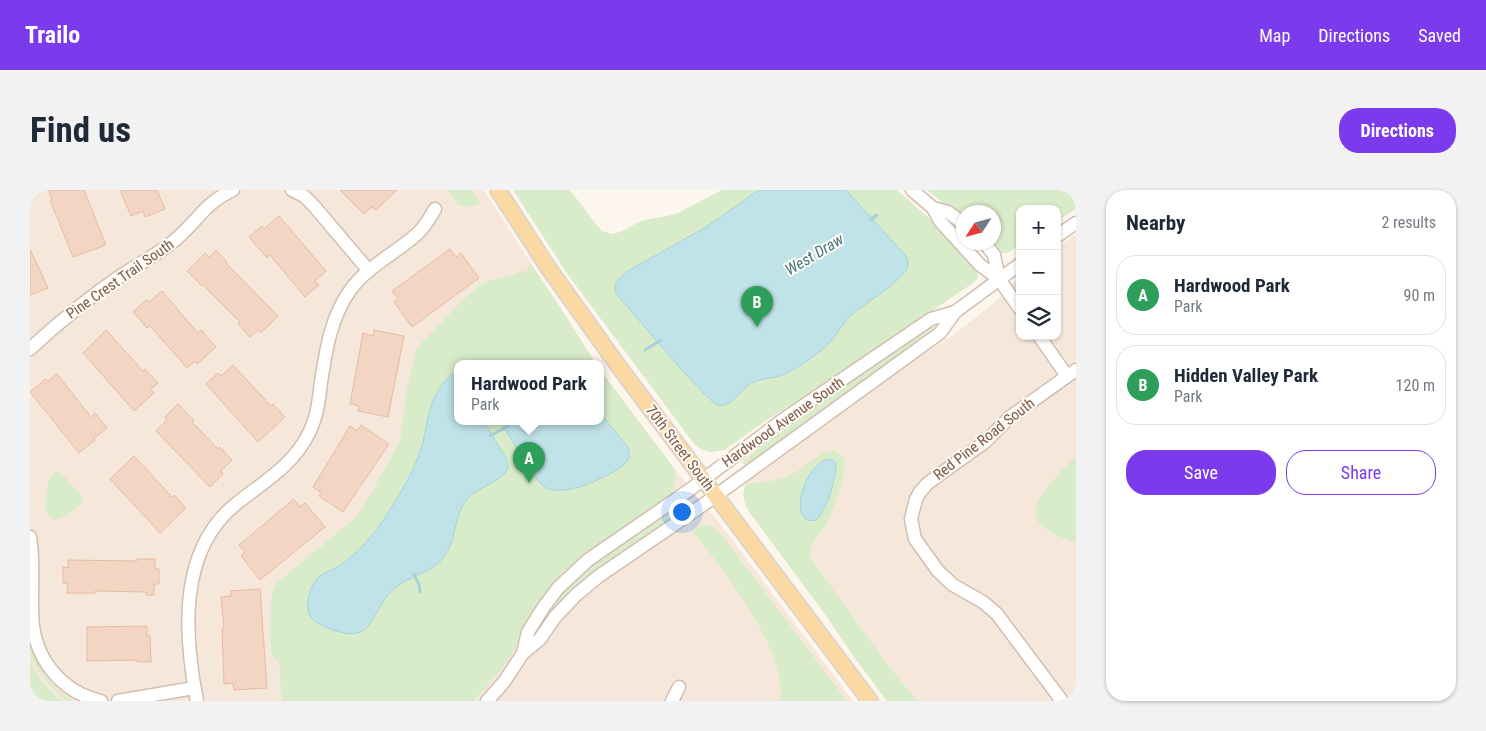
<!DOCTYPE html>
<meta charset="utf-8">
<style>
body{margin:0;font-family:"Roboto Condensed",sans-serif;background:#f2f2f3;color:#1f2937}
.controls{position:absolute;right:15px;top:15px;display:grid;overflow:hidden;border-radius:10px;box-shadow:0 1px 4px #0004}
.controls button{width:45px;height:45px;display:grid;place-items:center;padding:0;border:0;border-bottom:1px solid #e0e1e3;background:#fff;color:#1f2937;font:25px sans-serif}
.compass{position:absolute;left:926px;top:15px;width:45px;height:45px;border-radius:50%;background:#fff;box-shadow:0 1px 4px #0004;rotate:234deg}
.you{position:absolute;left:651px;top:321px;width:18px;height:18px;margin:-12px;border:4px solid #fff;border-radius:50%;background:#1a73e8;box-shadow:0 0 0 8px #1a73e833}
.badge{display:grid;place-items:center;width:32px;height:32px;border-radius:50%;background:#7c3aed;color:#fff;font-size:16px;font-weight:700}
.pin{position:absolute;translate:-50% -41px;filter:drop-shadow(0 1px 2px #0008)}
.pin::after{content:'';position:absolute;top:26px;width:18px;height:15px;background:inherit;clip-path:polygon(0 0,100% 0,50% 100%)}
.popup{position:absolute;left:424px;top:170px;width:150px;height:65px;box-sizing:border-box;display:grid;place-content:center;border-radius:10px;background:#fff;filter:drop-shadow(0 1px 4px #0005);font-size:16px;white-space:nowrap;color:#747a83}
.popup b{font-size:19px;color:#1f2937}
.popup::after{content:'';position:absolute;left:50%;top:100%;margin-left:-10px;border:10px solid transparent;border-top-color:#fff}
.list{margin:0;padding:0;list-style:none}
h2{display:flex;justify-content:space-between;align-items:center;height:65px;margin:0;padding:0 20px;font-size:21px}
h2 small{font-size:16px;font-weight:400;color:#747a83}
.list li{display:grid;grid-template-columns:32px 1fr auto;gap:15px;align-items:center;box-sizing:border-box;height:80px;margin:0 10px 10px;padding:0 10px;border:1px solid #e0e1e3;border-radius:20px}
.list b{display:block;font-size:19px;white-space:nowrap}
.list p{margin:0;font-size:16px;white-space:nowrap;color:#747a83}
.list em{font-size:16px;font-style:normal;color:#747a83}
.actions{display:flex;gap:10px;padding:15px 20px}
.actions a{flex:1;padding:11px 0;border:1px solid #7c3aed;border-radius:20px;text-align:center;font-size:18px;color:#7c3aed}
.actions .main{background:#7c3aed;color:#fff}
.icon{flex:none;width:28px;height:28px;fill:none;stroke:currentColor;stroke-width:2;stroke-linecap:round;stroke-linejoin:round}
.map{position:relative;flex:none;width:1046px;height:511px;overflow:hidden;border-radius:20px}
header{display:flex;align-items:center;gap:30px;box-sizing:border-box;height:70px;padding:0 25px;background:#7c3aed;color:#fff}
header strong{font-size:24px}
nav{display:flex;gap:28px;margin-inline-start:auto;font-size:18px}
.intro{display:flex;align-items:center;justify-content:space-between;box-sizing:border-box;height:120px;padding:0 30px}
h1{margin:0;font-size:35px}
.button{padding:12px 22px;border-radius:20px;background:#7c3aed;color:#fff;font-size:18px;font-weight:700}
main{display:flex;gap:30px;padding:0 30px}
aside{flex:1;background:#fff;border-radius:20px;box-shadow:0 1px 4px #0004}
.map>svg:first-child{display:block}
</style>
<header>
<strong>Trailo</strong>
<nav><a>Map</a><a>Directions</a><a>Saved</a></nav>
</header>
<div class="intro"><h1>Find us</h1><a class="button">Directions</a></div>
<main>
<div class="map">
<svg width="1046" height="511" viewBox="0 0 1046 511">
<rect width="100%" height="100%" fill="#fdf6ec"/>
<!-- residential -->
<g fill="#f5e8da">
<path d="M0,0H454L566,174H428V232H570V180L644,278L694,339L823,511H0Z"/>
<path d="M1046,44V511H857L825,468L792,420L720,323L713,306L715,295L719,289L843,199L926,143L964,113L990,86V146H1027V58Z"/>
</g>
<!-- green -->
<g fill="#d8ecc9">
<path d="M416,0H442L451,14C444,16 432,19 426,13C422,9 422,4 416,0Z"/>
<path d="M483,0H540L562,29L572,41L582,44L590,42L611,31L646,24L692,0H867L908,36L947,80L948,88L943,93L804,188L731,234L700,256L694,260L681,262L671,259L665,255L538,85Z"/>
<path d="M897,0H1046V19L1027,31V19H990V55C973,66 974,67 960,53L964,52V22H934L933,29Z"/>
<path d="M501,74L528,114L566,174H428V232H570V180L643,277C647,288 646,297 639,307L566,358L500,431L478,470L469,482L454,500L442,511H253L251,505L249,471L244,469L241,464C241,447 237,403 248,392L325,328L332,319L370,252L377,198L386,161L394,150L433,110L448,96L460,90L480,86L493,80L495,83L499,80L497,77Z"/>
<path d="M902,135L904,137C842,185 780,234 714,275L712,272C772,222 838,179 902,135Z"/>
<path d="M803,260C807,261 811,263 813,267C820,278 802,323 796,335C791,342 784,350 781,358C779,362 780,366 782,370L857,474L887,511H857L825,468L792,420L720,323C714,313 711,304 716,293C734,294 754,290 769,280C779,273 791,262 803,260Z"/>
<path d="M1046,267V353C1034,348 1020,344 1011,335C1006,330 1004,322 1006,316C1011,302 1034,276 1046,267Z"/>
<path d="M30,282L54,308C48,321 35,326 23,330L15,321L18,291L24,283Z"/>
<path d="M647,319L649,321L640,330L553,391L539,403L506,445L503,443L529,405L543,390L561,376L634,325Z"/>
<path d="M673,334L684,337L691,344L817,511H750C759,463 692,377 662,341Z"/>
<path d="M0,457C9,480 22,499 44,511L35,510L18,494L2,470L0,465Z"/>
<path d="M0,472C8,487 18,501 32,511H0Z"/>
</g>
<!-- water -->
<g fill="#bfe3e8" stroke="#a5d3da">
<path d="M729,0H816L876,66L878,71V77C870,93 835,113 820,126C813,133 808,143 802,150C790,163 774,174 759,182C747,189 733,187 722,193C711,198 703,218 688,215C677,213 602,121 588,106C580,95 589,88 598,81L676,37Z"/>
<path d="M425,183H428V232H454L476,268L479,277C471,293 449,296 437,309C423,326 427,351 413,368C403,382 379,386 365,398C338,421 347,458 298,438C289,434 281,431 278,421C276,411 280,397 287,389C292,382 302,381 309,376C328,363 344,345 356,326C367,308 379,290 387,270C398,246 394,223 409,199C414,192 418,186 425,183Z"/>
<path d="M570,223L597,256L599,262V268C593,279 576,286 565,291C553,297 529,304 516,298C505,292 479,245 471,232H570Z"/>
<path d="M798,269L803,270L806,274C806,289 797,320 786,330C758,337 771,278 798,269Z"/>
</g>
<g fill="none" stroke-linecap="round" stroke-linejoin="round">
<!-- stream -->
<g stroke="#a5d3da" stroke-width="3">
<path d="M840,30L847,25"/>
<path d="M615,160L631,150"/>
<path d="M460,246L478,236"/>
<path d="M384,384L389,395L390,402"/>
</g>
</g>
<!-- building -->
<g fill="#f3d5c3" stroke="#e6bba3">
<path d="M18,0H54L76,55L43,67L20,10L22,9Z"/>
<path d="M90,0H127L135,19L115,27L113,21L101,26Z"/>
<path d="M310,0H367L346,20L342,17L334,24Z"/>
<path d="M249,26L296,81L285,91L289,95L275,107L240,65L237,68L219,47L232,36L234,39Z"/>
<path d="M0,59L18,98L0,105Z"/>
<path d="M420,59L426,67L431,63L449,88L382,137L364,112L368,109L362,101Z"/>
<path d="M186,60L197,72L196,73L248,126L231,143L228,140L220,147L208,134L210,132L173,95H171L157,81L175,63L179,67Z"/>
<path d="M132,101L168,143L171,140L186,157L167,174L165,171L157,178L120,136L117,138L103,122L116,110L119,112Z"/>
<path d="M76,140L113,181L115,179L128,193L121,199L124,203L104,221L53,163Z"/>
<path d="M344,140L374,146L358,227L328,221L329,216L320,214L333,143L343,146Z"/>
<path d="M203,175L241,216L243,214L255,227L228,252L176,194L188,183L191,186Z"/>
<path d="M27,184L61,227L65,223L77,238L63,249L65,250L49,263L0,202L16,189L18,191Z"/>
<path d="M148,214L164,230L162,232L188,259L190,257L202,270L191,281L193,284L180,297L126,241L137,230L135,227Z"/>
<path d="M331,235L359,254L313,322L289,306L291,303L283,297L320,236L327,241Z"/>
<path d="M104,266L142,307L144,305L156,318L130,343L80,289Z"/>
<path d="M264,309L270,317L275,313L295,337L230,390L211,366L215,362L209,355Z"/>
<path d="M107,369H125V379H129V394H124V405H116V402L65,401V403H37L38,393H33V377L38,378V370L107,371Z"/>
<path d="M230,399L237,498L204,500L203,493L194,494L192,439H194L191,407L201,406V401Z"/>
<path d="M117,436V446H120L121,472H107V470L57,471V437Z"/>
</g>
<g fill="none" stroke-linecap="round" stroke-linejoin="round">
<!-- minor casing -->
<g stroke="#d1beb0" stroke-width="15">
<g id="minor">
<path d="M262,0L274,6L284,16L339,81"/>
<path d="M882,0L903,18L918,22L934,34"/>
<path d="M903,18L910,31L950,75L969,89L990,119"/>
<path d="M1027,46L1046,33"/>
<path d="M954,52L964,65L969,89"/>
<path d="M1009,146L1037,186"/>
<path d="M0,159C28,133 57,109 89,87C106,76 124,66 140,54C165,36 172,14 203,0"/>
<path d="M0,347C5,376 0,406 3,436C8,473 34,503 71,511"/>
<path d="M493,463L498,442L513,418L528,398L558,370L658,301L754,229L901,129L925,122"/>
<path d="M88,511L164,498"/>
<path d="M167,511C154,445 148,360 206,314C233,292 263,276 279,243C287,227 289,210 291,192C296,160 301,126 321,99C338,76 366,63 387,44C395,37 400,28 405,19"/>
<path d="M457,511L474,492L493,463L510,449L525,427L546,405L569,386L670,317L910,143L925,122L990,74"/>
<path d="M642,511L649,497"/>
<path d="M1032,511L967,424L953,412L923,395L908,381L885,349L881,329L886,309L890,302L898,293L955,252L980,227L1046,180"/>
</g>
</g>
<!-- major casing -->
<g stroke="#dad1cd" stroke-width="18">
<path id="major" d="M468,0L517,76L592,181L840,511"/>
</g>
<!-- minor -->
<use href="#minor" stroke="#fff" stroke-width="12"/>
<!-- major -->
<use href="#major" stroke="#fbd9a5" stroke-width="15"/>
</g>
<g text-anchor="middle" stroke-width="4" stroke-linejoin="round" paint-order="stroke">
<!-- street labels -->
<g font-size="15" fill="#7a5c4d" stroke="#fffaf3">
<text transform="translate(90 89) rotate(-35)" y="5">Pine Crest Trail South</text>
<text transform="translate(753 232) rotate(-35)" y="5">Hardwood Avenue South</text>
<text transform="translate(954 249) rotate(-38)" y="5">Red Pine Road South</text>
<text transform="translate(650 258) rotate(53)" y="5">70th Street South</text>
</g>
<!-- water labels -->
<g font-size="16" font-style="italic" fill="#437c86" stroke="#fffaf3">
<text transform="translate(784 64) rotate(-31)" y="6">West Draw</text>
</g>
</g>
</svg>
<div class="controls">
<button>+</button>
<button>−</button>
<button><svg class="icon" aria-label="layers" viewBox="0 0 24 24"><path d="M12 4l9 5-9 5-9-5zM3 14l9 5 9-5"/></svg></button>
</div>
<svg class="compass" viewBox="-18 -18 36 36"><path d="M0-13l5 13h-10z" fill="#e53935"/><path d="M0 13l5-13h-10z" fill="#747a83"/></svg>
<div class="you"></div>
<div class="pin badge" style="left:499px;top:293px;background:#2e9e5b">A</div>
<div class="popup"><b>Hardwood Park</b>Park</div>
<div class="pin badge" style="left:727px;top:137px;background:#2e9e5b">B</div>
</div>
<aside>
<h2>Nearby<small>2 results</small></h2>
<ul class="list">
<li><span class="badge" style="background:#2e9e5b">A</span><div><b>Hardwood Park</b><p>Park</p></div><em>90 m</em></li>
<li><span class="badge" style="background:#2e9e5b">B</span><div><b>Hidden Valley Park</b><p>Park</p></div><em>120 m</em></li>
</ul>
<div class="actions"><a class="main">Save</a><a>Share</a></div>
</aside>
</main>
